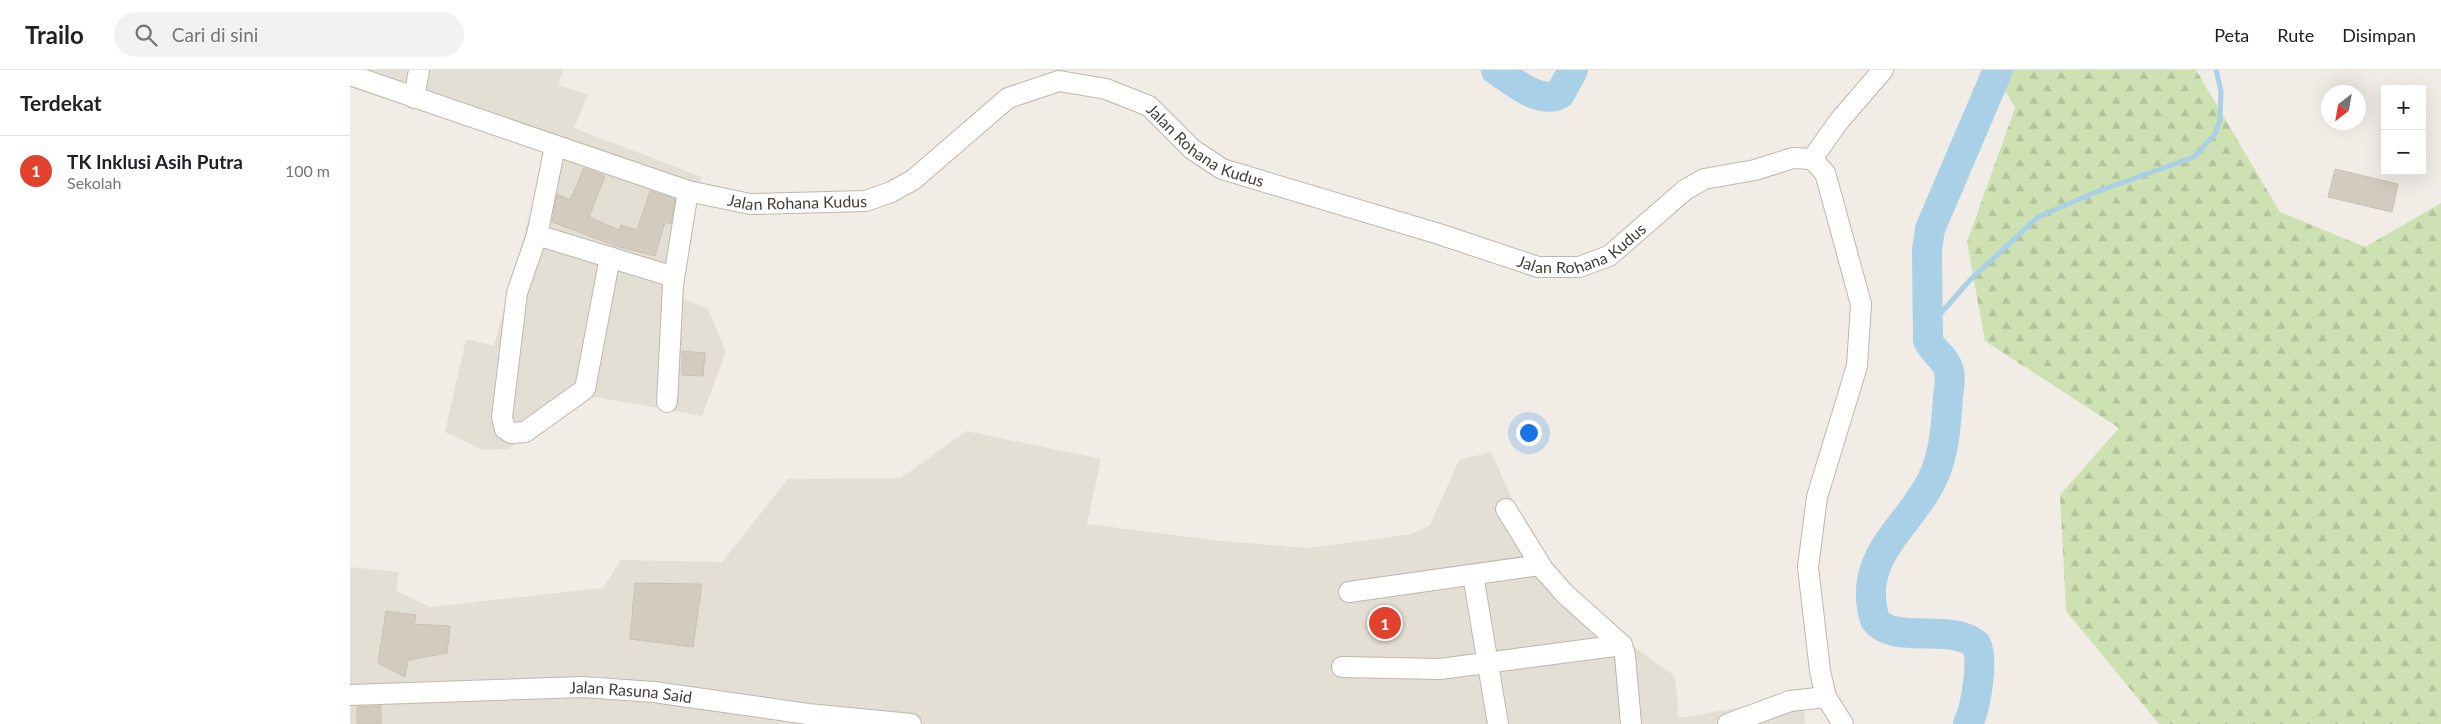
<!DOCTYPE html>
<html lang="id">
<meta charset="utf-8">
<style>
body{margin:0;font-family:Lato,sans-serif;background:#f2f2f2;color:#202124}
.controls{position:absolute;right:15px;top:15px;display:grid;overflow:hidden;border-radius:0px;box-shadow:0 5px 20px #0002}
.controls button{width:45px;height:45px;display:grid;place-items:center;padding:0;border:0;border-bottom:1px solid #e0e0e0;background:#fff;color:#202124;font:25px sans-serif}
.compass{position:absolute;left:1971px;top:15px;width:45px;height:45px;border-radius:50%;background:#fff;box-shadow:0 5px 20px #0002;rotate:211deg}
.you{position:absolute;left:1178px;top:362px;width:18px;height:18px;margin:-12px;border:4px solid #fff;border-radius:50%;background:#1a73e8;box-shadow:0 0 0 8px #1a73e833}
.badge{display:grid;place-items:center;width:32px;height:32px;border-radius:50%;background:#e1412d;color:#fff;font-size:16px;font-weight:700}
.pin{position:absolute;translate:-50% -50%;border:2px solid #fff;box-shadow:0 1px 5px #0006}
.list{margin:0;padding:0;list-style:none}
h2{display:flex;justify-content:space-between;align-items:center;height:65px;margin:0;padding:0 20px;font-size:21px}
h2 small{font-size:16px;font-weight:400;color:#757577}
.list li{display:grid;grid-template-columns:32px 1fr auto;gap:15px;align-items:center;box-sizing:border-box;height:70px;padding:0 20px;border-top:1px solid #e0e0e0}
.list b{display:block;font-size:19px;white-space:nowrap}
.list p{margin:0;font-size:16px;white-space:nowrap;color:#757577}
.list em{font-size:16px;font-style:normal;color:#757577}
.icon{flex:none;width:28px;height:28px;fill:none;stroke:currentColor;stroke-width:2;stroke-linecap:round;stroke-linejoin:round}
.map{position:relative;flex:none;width:2091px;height:654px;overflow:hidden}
header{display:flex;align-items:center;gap:30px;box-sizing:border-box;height:70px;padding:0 25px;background:#fff;border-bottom:1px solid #e0e0e0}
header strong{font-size:24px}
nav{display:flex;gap:28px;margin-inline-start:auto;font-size:18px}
.search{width:350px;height:45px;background:#f2f2f2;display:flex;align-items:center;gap:12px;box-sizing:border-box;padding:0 18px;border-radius:28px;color:#757577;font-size:19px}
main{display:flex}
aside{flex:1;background:#fff}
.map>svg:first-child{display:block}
</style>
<header>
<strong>Trailo</strong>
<div class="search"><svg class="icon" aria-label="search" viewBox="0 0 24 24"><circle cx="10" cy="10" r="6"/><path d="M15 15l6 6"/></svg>Cari di sini</div>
<nav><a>Peta</a><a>Rute</a><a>Disimpan</a></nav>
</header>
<main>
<aside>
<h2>Terdekat<small></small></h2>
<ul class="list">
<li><span class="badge">1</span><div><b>TK Inklusi Asih Putra</b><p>Sekolah</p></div><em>100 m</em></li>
</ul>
</aside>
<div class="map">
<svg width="2091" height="654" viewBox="0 0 2091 654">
<defs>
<pattern id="forest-firs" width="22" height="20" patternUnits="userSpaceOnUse" patternTransform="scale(1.25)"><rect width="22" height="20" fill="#cee1b3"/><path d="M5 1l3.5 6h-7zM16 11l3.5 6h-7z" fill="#b2c29b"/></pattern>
</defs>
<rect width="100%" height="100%" fill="#f1ede6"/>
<!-- residential -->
<g fill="#e4dfd5">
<path d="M3,0H213L208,15L238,25L224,58L352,107L329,227L358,239L376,282L352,346L229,324L159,379L132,380L95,362L116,269L144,276L202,63Z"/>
<path d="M616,361L751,389L737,454L871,471L959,478L1062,464L1080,455L1109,390L1141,382L1173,453L1198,495L1265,563L1325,606L1329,648L1454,626L1455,654H0V497L49,502L46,521L80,537L253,518L271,490L372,492L438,409L551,408Z"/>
</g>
<!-- forest -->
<path fill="url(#forest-firs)" d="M1644,0H1846L1930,142L2015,177L2091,133V654H1809L1716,541L1710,425L1769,358L1635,271L1617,172L1665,38Z"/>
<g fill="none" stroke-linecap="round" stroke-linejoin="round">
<!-- stream -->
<path stroke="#a9d0e7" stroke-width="5" d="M1578,258L1620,210L1688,147L1746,122L1844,87L1865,64L1870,50L1871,21L1866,0"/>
<!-- river -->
<g stroke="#a9d0e7" stroke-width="30">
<path d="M1146,0C1163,11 1189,35 1210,24L1223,0"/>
<path d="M1618,654C1626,637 1634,590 1626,574C1599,553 1544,575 1525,550C1507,491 1551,463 1577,419C1594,392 1596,358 1598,327C1599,319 1601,309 1599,301C1596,288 1583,282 1578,270L1577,180L1580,159L1648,0"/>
</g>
</g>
<!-- building -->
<g fill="#d4cbc0" stroke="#cbc0b1">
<path d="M234,98L255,106L239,147L269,160L271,155L287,160L300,121L325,129L321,154L315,152L305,186L266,176L202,152L207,124L220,130Z"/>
<path d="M1985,99L2048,114L2042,142L1978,127Z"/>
<path d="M332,281L355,283L353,306L332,305Z"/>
<path d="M285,513L352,514L343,577L280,569Z"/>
<path d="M36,541L66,545L64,554L100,556L97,583L58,590L55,607L28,593Z"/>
<path d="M31,636V654H7V637Z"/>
</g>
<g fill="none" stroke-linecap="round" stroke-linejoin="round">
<!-- minor casing -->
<g stroke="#beb7ad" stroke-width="22">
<g id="minor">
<path id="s1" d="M0,5L338,121L400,134L516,131L541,122L563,110L658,28L709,11L756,19L799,36L842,79L872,99L1089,164L1188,197H1229L1259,186L1335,120L1354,109L1405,100L1443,88L1462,89"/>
<path d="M64,28L69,0"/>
<path d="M205,76L187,165L167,223L152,347L155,359L161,363L175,362L235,319L260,187"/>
<path d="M1462,89L1475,103L1479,117L1511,234L1507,296L1467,427L1458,497L1470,601L1476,627L1493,654"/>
<path d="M1462,89L1489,51L1533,0"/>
<path d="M187,165L324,207"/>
<path d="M317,332L323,215L338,121"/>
<path d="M1156,439L1193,499L1215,524L1272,575L1275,585L1281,654"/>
<path d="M1123,505L1148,654"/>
<path d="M999,522L1190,495"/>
<path d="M992,597L1090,599L1272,575"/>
<path id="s2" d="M0,625L233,617L304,622L458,644L561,654"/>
<path d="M1378,654L1440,631L1476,627"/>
</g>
</g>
<!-- minor -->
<use href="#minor" stroke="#fff" stroke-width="20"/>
</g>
<g text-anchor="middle" stroke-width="5" stroke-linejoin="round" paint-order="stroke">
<!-- street labels -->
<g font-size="16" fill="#433d36" stroke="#fff">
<text dy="6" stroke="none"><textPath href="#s1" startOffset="932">Jalan Rohana Kudus</textPath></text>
<text dy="6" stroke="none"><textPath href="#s1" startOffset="468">Jalan Rohana Kudus</textPath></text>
<text dy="6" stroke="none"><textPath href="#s1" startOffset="1338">Jalan Rohana Kudus</textPath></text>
<text dy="6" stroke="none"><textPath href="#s2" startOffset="281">Jalan Rasuna Said</textPath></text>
</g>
</g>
</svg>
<div class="controls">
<button>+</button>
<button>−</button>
</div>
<svg class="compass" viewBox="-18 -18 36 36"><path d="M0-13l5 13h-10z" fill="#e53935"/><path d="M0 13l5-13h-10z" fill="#757577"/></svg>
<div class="you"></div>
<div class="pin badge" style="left:1035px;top:553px">1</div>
</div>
</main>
